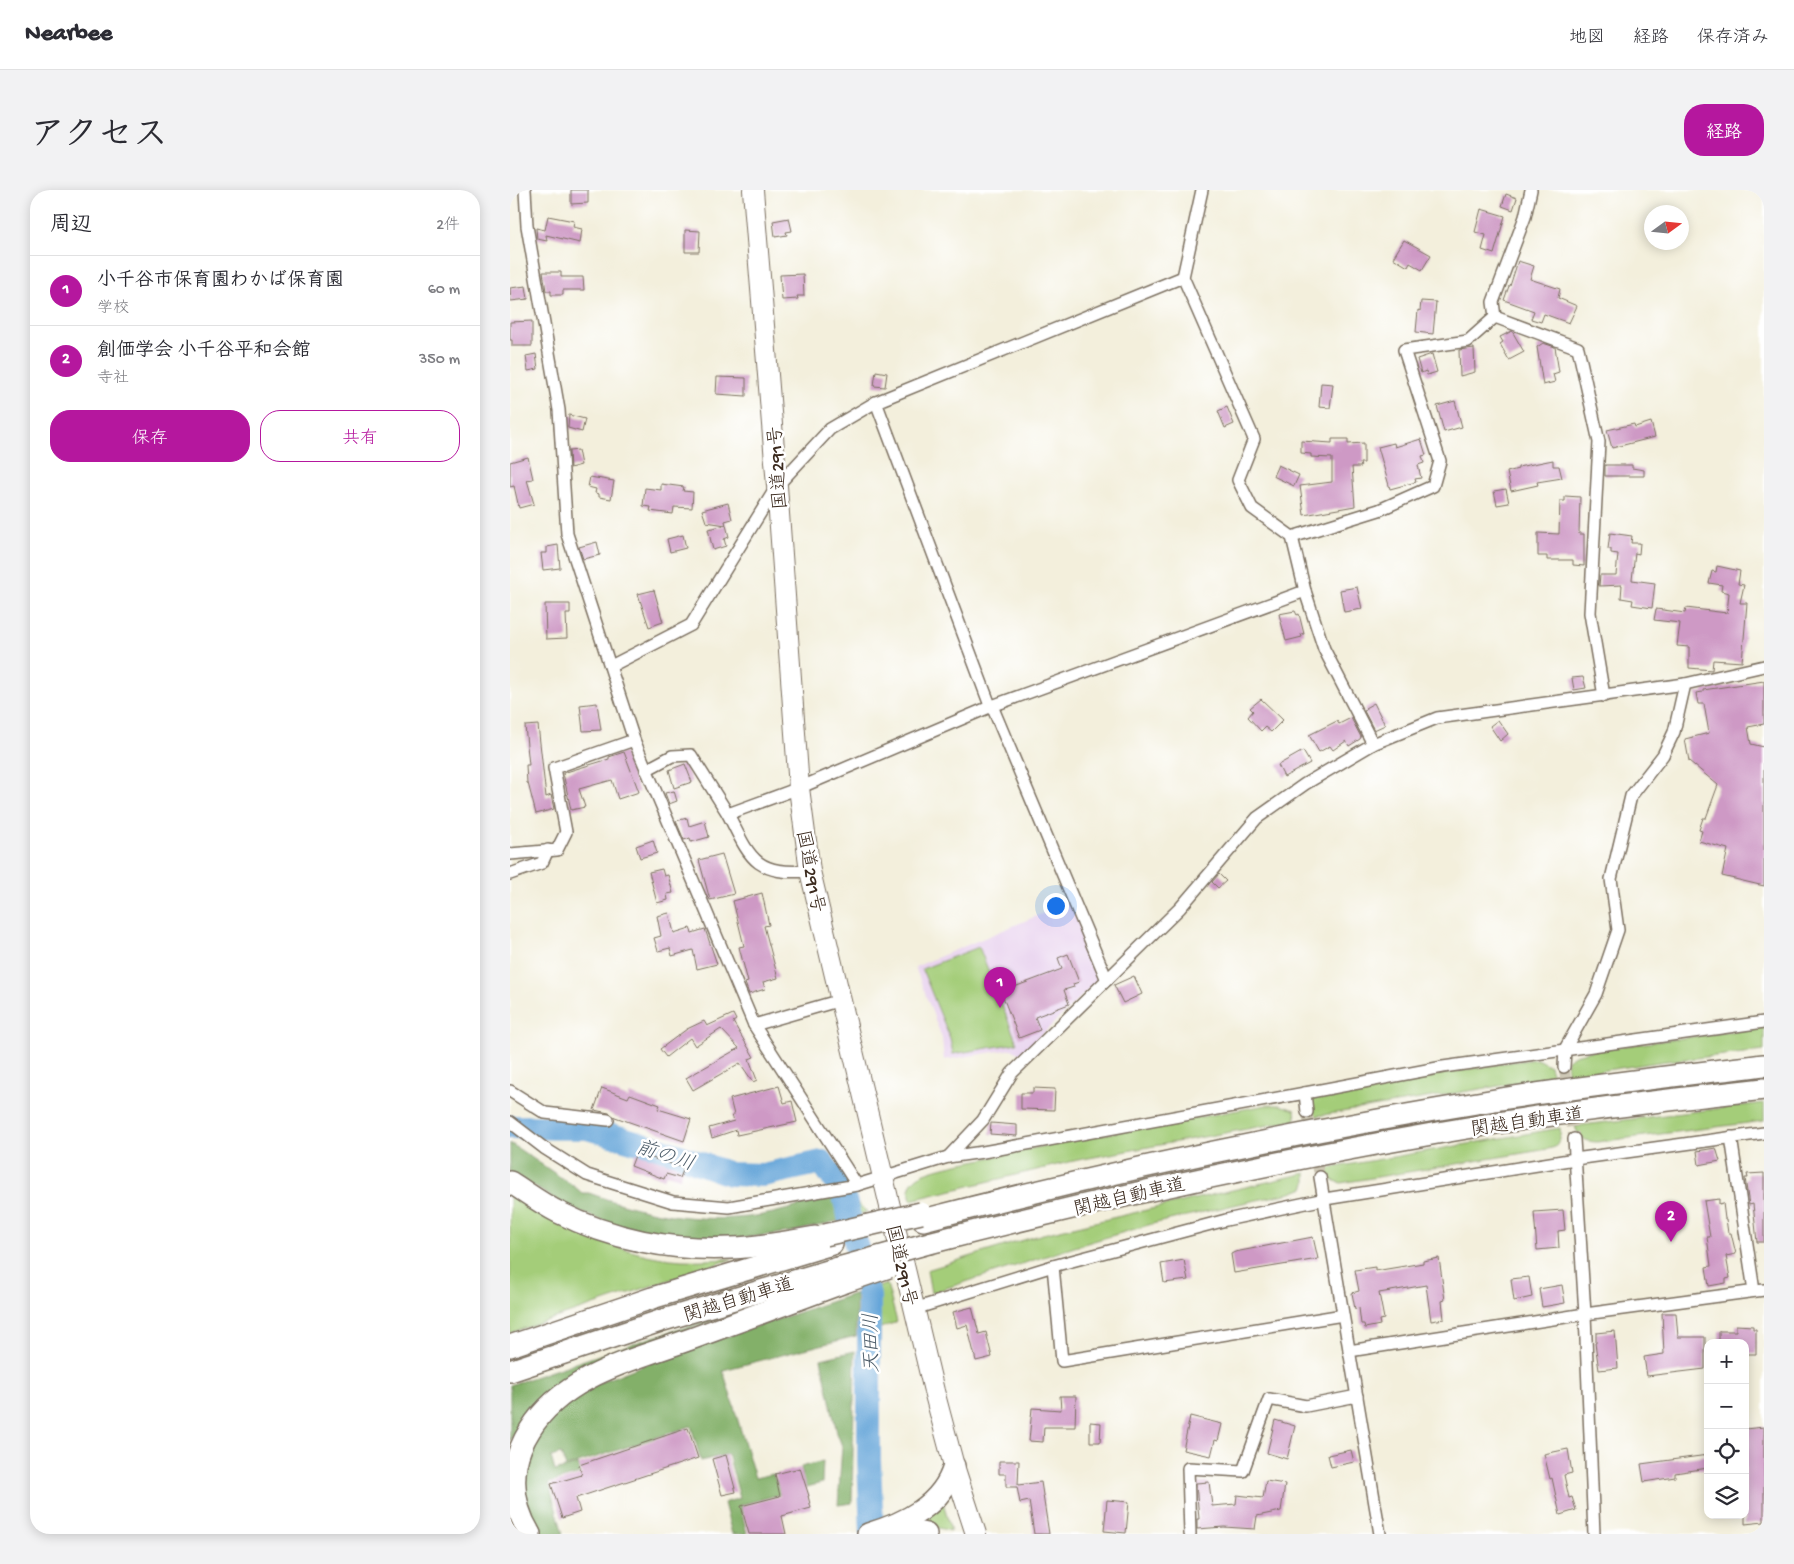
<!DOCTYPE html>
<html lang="ja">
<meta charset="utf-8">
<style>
body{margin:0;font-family:"Gochi Hand","Klee One",sans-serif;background:#f2f2f3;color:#2b2b33}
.controls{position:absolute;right:15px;bottom:15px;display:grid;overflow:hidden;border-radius:10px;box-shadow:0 2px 12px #0003}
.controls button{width:45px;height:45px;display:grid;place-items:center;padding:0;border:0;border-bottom:1px solid #e1e1e2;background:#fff;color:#2b2b33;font:25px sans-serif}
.compass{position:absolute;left:1134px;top:15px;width:45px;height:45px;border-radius:50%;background:#fff;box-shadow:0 2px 12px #0003;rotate:75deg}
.you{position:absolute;left:545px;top:715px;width:18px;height:18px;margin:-12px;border:4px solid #fff;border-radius:50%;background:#1a73e8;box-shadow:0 0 0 8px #1a73e833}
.badge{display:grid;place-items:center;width:32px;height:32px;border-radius:50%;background:#b5179e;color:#fff;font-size:16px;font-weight:700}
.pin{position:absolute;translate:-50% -41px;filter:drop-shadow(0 1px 2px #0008)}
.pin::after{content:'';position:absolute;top:26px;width:18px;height:15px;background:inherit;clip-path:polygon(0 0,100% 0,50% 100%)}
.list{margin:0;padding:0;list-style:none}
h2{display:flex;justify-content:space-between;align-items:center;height:65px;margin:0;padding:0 20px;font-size:21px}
h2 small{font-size:16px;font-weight:400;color:#7c7c81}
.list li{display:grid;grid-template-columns:32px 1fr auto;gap:15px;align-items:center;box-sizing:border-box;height:70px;padding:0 20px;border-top:1px solid #e1e1e2}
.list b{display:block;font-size:19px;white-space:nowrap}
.list p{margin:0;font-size:16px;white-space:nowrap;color:#7c7c81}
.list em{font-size:16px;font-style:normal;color:#7c7c81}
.actions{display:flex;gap:10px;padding:15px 20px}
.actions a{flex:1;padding:11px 0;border:1px solid #b5179e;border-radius:20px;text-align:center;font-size:18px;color:#b5179e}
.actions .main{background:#b5179e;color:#fff}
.icon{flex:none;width:28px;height:28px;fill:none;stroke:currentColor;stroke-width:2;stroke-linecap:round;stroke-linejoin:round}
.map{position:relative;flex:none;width:1254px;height:1344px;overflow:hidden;border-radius:20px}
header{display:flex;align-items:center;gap:30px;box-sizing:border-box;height:70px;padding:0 25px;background:#fff;border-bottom:1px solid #e1e1e2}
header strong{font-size:24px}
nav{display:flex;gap:28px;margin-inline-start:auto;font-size:18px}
.intro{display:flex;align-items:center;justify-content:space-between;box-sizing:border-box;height:120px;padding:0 30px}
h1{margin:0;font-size:35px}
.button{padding:12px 22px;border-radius:20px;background:#b5179e;color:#fff;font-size:18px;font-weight:700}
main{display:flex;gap:30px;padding:0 30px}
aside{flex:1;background:#fff;border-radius:20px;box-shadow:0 2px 12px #0003}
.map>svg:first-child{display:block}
</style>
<header>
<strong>Nearbee</strong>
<nav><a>地図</a><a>経路</a><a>保存済み</a></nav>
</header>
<div class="intro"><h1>アクセス</h1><a class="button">経路</a></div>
<main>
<aside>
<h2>周辺<small>2件</small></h2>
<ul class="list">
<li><span class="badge">1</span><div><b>小千谷市保育園わかば保育園</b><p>学校</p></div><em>60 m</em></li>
<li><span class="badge">2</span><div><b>創価学会 小千谷平和会館</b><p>寺社</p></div><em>350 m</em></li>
</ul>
<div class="actions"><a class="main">保存</a><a>共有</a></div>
</aside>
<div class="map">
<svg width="1254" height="1344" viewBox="0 0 1254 1344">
<rect width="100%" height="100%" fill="#fff"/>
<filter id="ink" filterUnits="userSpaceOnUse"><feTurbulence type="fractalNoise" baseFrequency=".02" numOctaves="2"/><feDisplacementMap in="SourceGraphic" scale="10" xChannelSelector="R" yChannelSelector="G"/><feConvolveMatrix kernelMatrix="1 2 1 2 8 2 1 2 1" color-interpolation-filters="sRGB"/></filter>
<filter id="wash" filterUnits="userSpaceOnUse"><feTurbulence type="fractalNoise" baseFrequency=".0096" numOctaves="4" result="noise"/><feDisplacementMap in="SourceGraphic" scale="20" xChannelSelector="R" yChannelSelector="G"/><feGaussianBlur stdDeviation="1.12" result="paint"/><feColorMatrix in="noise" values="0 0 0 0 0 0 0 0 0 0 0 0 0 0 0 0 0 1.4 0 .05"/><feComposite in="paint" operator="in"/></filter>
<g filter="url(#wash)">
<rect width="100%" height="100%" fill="#f3efdc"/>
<!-- built -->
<path fill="#e8d2ee" d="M560,712L590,788L511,865L502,859L434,870L432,848L405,777Z"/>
<!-- green -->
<g fill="#a4cd79" stroke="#707c4c">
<path d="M469,757L507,853L443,864L440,848L412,779Z"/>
<path d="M1254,837V861L1156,871L1057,886V870L1065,865L1084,860Z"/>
<path d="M1027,869L1040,876L1043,887L801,927C799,909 802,908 819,904L1000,872Z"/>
<path d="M1254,913V931L1087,952C1075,952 1068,947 1065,936Z"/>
<path d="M757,915H770L785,920L786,930L568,970L401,1010C399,1002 398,995 405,989C414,979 458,972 473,969C567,948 662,932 757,915Z"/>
<path d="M1050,938C1051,946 1049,951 1045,957L1038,959L831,993L816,988L814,979Z"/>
<path d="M796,983V993L794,998L781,1003L737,1012L642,1034L577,1053L421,1103L417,1080L533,1044Z"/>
<path d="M0,1002C53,1035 108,1066 172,1070C188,1071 205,1069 222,1069L0,1143Z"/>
<path d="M335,1004H338L357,1022L343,1026L341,1020L347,1015L343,1011L339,1014Z"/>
<path d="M377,1094L387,1132L362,1141V1099Z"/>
<path d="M433,1312L441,1341L408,1333Z"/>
</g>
<!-- forest -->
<g fill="#83b069" stroke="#5f6d44">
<path d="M0,953L65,997L72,1003H79C138,1025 200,1036 263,1023C283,1018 303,1012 323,1006L329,1017L332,1030L282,1042L207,1051L123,1042L60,1018L0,982Z"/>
<path d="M346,1103V1146L213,1180L245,1288L263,1284L266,1292L293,1285L291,1277L313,1271L312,1293L230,1315L237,1344H222L214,1313L230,1308L218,1264L191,1271L181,1236L56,1277L51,1264L41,1267L45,1281L68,1274L70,1284L39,1293L53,1344H31L26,1339L18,1324L13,1279L19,1263L29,1242L46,1222L88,1193L136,1174Z"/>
<path d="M217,1125C189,1136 160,1146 131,1157C71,1179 33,1193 0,1251V1195L143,1147Z"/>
<path d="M345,1161L342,1313L328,1315L332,1256L327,1243L311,1169Z"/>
</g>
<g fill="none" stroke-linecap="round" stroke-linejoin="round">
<!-- river -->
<path stroke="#66a6d9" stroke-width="24" d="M0,937L77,938L153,960L220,984L253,985L312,972L333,1002L359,1106V1270L362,1344"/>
</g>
<g id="blocks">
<!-- building -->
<g fill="#ce99c5">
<path d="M61,0H78V13L61,14Z"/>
<path d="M996,4L1007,8L1003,20L992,16Z"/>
<path d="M971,19L995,26L984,64L972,60L976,45L965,42Z"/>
<path d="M38,26L64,31L63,37L72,39L70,53L36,45L37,51L27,49L26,38L35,40Z"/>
<path d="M279,28L282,41L276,42L277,45L265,47L263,31Z"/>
<path d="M175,40L190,41L189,62H175Z"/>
<path d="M894,50L921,65L912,80L900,73L898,77L883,68Z"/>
<path d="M1008,71L1024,76L1020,89L1050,99L1048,108L1067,116L1059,133L1034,124L1031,132L1021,129L1024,121L994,110L999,96H1000Z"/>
<path d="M33,82H51V87H73L74,100H53V105H41V101H36Z"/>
<path d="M293,84L294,106H287L288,109L272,110L270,85Z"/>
<path d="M16,96L18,109L1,111L0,98Z"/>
<path d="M911,111L926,112L923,144L906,142L908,120L910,121Z"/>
<path d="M22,131V156H2V150H0V132Z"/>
<path d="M1002,141L1014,162L999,170L990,154L993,152L990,147Z"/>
<path d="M1033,153L1045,157L1049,182L1043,184L1045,192L1033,195L1027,157Z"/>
<path d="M964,158L965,182L950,186L949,160Z"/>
<path d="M26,164L28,179L18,181L16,166Z"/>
<path d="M922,164L927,182L917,185L916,181L911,183L907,169Z"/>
<path d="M366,181L377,183L375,197L364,196Z"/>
<path d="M207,187L236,188V206L206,204Z"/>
<path d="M811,193L823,194L820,218L809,217Z"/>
<path d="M945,211L952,237L934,242L927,216Z"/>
<path d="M717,217L724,234L715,238L708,221Z"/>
<path d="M59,225L75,229L72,242L58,238Z"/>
<path d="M1141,232L1145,247L1102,258L1097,240L1124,234L1125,237Z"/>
<path d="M822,249H838V254L854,253V273H850L851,277H842L845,316L794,325L790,296L822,292V268L801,267V264L791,263V251L822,253Z"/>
<path d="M911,249L916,265L912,266L914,273L908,275L911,288L905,289L906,292L880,299L868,257L884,253L885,257Z"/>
<path d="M68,260L71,275L60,278L59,261Z"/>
<path d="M18,267L23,289L17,290L24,314L9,318L4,296L0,297V272Z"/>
<path d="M1043,270V276H1049L1052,288L1027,292L1028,295L1001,301L997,282L1008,279V277Z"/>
<path d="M768,275L789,285L784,296L763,286Z"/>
<path d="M1095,275H1122V278L1134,280V286H1095Z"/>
<path d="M80,287L104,291L101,309L89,307V304L85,303L86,299L78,297Z"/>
<path d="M151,294L174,297L173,301L183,302L182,318L164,317L163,324L140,321L141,317L133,316L135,298L151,300Z"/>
<path d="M996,299L999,313L987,315L984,301Z"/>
<path d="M1055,306L1070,307L1069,344H1074V376L1063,375V370H1037V366H1028V343L1049,344L1050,311H1055Z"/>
<path d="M218,313L222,329L215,331L216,335L196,332L192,320Z"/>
<path d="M216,335L219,347L214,349L216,356L203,360L198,339Z"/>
<path d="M1100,343L1122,346L1121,353H1130L1129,364L1125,363L1122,390L1145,393L1142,418L1122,415L1123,410L1111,408L1112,395L1089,396L1090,385H1106L1108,364L1101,363V359H1098Z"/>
<path d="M173,345L176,358L160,362L157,349Z"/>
<path d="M87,352L90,365L73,369L69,357Z"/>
<path d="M48,355L50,378L33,380L31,363H37V357Z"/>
<path d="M1207,376L1230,381L1228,394L1234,395L1230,413H1237L1232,472L1203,470L1202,480L1179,478V457L1167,456L1170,433L1144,430L1146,419L1175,423L1176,418L1217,423L1219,403L1211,401L1212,395L1199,393L1202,381L1206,382Z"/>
<path d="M847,397L852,419L834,422L830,400Z"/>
<path d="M144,400L153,432L139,437L128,404Z"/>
<path d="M35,414H60V424H56L57,448L36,449Z"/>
<path d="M785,421L787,425L789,424L794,444H791L792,447L776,451L769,424Z"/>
<path d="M1073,487L1076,498L1064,500L1062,488Z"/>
<path d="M1254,491V534L1238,537L1241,554L1254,557V696L1212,686L1218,659L1189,651L1192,641L1189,640L1193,628H1196L1208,595L1179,571L1175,549L1199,543L1194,514H1188L1186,503L1193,502V500Z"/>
<path d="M751,509L773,530L761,542L755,537L751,541L738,527L743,521L740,518Z"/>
<path d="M87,513L91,540L73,541L70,515Z"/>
<path d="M864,513L875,535L864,540L854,521L856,520L855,518Z"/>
<path d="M841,528L851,547L850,549L839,556L836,551L823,560L820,556L809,562L799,545L827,531L829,534Z"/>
<path d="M988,530L998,544L990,551L980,536Z"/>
<path d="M28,535L36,607L41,605L44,619L26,624L18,593H17L16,575H19L15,536Z"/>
<path d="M793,561L800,573L774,587L768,575Z"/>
<path d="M114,562L129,602L108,609L102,590L69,599L75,617L61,620L53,583L99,569V567Z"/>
<path d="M175,574L182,592L164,598L159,580Z"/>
<path d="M164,601L167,611L159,614L155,603Z"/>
<path d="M177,628L179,636L195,631L199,647L181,652L180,648L174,650L166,631Z"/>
<path d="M143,650L147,663L130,668L126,656Z"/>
<path d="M212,664L224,704L200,710L189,670Z"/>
<path d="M152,679L154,686L158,685L163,703L157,704L158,710L147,713L139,682Z"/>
<path d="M709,684L716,691L708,698L702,692Z"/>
<path d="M252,703L259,735L254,736L268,788L253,792L255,799L239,804L235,793L238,792L229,757L234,756L223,711Z"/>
<path d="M159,723L164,743L180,738L182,743L195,739L207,774L187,779L183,760L162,766L160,758L148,761L144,748L151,746L147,726Z"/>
<path d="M558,764L569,792L563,794L564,797L554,800L559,814L525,827L530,840L509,848L491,802L552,779L548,768Z"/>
<path d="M624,786L632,804L613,813L604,795Z"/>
<path d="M223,824L226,830L223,832L244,867L239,869L247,890L243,892L230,873L183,900L176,888L229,858L211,839L185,856L180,848L156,867L150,859L177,839L194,831L197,836Z"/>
<path d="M269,896L274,913L282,911L287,932L227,945L226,940L202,948L199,938L224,931L222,925H224L220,909Z"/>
<path d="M92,898L118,908L120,904L150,915L148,919L181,929L174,951L105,927L99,923L84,920Z"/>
<path d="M523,898L545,899L544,920L511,919V903H523Z"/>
<path d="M481,933L507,935V946L480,944Z"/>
<path d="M1206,958L1210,971L1189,975L1187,961Z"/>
<path d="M126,963L174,978L170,988L156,984L154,989L121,976Z"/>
<path d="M1254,983V1052H1247L1243,1014L1239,1015L1235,988H1238L1237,984Z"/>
<path d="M1209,1009V1014L1213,1013L1215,1029H1216L1218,1043H1221L1226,1064L1216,1066L1220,1088L1216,1089V1093L1199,1096L1196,1077L1201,1076L1197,1047H1200L1194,1011Z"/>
<path d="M1053,1020L1055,1040L1048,1041L1049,1058L1027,1060L1024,1022Z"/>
<path d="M803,1047L808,1069L724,1083L721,1064L725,1062Z"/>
<path d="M929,1068L935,1110L932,1111L934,1129L921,1131L916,1095L869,1103L874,1129L869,1130L870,1135L855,1138L854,1134H851L849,1118L845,1119L842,1103L849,1101L845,1080L865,1077V1081L913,1073V1071Z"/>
<path d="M674,1070L678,1090L654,1093L651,1074Z"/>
<path d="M1019,1087L1022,1107L1004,1111L1001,1089Z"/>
<path d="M1052,1095L1055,1113L1032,1117L1029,1099Z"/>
<path d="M462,1117L469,1144L476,1142L482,1167L466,1171L457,1135L447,1138L443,1122Z"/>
<path d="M1152,1123H1166L1168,1147H1195V1179L1137,1186L1134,1167L1154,1164Z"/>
<path d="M1226,1135L1243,1136V1139H1246V1164H1235V1153H1209V1141H1226Z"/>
<path d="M1105,1141L1108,1178L1089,1180L1085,1153H1086V1143Z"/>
<path d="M550,1206H566L565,1237H534L533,1252L519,1251L522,1218L551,1220Z"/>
<path d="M680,1226L712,1234L708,1251L705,1250L701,1266L673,1260Z"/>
<path d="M765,1230L785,1236L777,1269L757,1263Z"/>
<path d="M580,1232L591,1233L590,1252H580Z"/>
<path d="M1254,1237V1332L1235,1334V1239Z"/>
<path d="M178,1238L188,1268L66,1308L70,1322L52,1328L41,1294L72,1285L69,1275Z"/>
<path d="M1058,1259L1062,1283L1054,1285L1059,1308L1062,1307L1066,1320L1050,1325L1042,1288L1040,1289L1034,1264Z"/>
<path d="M841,1260L844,1272L821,1277L818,1265Z"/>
<path d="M216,1265L226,1302L212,1305L202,1269Z"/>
<path d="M1198,1265V1278L1165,1283V1287L1134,1292L1131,1274Z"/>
<path d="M489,1271H509L508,1295L531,1292L539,1344H524L519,1311L510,1313L507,1297H496V1284H489Z"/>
<path d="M290,1278L299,1306H298L301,1318L272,1326L276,1344H239L231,1316L270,1306L265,1284Z"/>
<path d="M756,1291L775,1294L771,1321L747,1326L745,1339L714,1337L687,1339V1329H689L686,1293L699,1292L702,1316L726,1314L727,1305L753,1308Z"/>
<path d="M597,1310L619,1312L616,1343L594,1341Z"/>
</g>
</g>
</g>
<g filter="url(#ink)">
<use href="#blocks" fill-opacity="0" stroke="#7b6f60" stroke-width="1"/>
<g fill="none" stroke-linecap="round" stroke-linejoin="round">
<!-- minor-tunnel -->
<g stroke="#cec8b6" stroke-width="11" stroke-dasharray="11 5.5" stroke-linecap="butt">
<path d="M1054,877L1064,949"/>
<path d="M797,922L810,987"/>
</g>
<!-- minor casing -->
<g stroke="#7b6f60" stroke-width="14">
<g id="minor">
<path d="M15,0L17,36L49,220L57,344L124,550L244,835L347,995"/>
<path d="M692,0L673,87L744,249L728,290L742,318L782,347L795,401L814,459L863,554"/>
<path d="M985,127L1068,158L1089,252L1080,423L1094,506"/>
<path d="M985,127L983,112L1015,27L1021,0"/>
<path d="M366,212L481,518"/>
<path d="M782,347L869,320L923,296L930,271L894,160L958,151L985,127"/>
<path d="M101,476L181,435L267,296L320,239L366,212L673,87"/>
<path d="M482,516L597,790"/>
<path d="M136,580L162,566L181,565L218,624L289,598L482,516L795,401"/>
<path d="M218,624C241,670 245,685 300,681"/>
<path d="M0,664L47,660L56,642L44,578L124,550"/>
<path d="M0,684L32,673L38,660"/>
<path d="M244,835L331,810"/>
<path d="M1054,877L1055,859L1086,804L1108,740L1101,689L1121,606L1153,565L1164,542L1175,494"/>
<path d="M0,901L35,923L98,930"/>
<path d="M797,922L795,903L933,877L1254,832"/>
<path d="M0,932L34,958L77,985L163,1012L219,1017L347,995L438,967L473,962L795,903"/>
<path d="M1221,947L1244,1101"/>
<path d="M1064,949L1075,1124L1084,1344"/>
<path d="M438,967L473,930L502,883L670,718L747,628L795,594L863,554L927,528L1175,494L1254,476"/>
<path d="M810,987L870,1344"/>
<path d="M543,1076L552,1171L833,1125"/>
<path d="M404,1119L543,1076L716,1030L815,1009L1065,969L1254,943"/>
<path d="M839,1161L1075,1124L1254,1100"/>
<path d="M680,1344L678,1278L733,1281L759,1209L796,1216L847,1206"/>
</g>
</g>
<!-- trunk casing -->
<g stroke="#7b6f60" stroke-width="22">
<path id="trunk" d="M243,0L267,296L289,598L300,681L424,1201L444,1276L466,1344"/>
</g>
<!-- motorway casing -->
<g stroke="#7b6f60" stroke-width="24">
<g id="motorway">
<path d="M0,992C16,1002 32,1014 48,1022C101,1049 162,1061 222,1058C249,1057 277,1052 305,1047"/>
<path d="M413,1030C602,981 792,941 985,910C1074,896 1164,886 1254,875"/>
<path d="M419,1053C607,1005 796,964 987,933C1076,919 1165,909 1254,899"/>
<path d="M0,1156L142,1108L322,1054"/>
<path d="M0,1181L150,1131L328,1078"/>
<path d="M375,1340L401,1341L416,1344"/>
<path d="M20,1344C7,1323 2,1300 6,1275C8,1262 13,1251 20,1240C55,1183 131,1168 189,1146C238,1128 287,1110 335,1092"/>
<path d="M358,1344C395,1333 433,1315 444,1276"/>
</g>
</g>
<!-- minor -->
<use href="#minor" stroke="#fff" stroke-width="11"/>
<!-- trunk -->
<use href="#trunk" stroke="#fff" stroke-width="20"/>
<!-- motorway -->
<use href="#motorway" stroke="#fff" stroke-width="21"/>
<!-- motorway-bridge casing -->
<g stroke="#7b6f60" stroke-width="24" stroke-linecap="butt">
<g id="motorway-bridge">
<path d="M315,1045L411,1023"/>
<path d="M328,1078L419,1053"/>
<path d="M335,1092L379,1077"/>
</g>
</g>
<!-- motorway-bridge -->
<use href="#motorway-bridge" stroke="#fff" stroke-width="21"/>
</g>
</g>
<g text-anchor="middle" stroke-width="5" stroke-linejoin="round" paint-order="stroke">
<!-- street labels -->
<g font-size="19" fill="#3b2a1e" stroke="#fff">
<text transform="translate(266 278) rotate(-94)" y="7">国道291号</text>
<text transform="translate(302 681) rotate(79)" y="7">国道291号</text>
<text transform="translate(1017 930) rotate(-8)" y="7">関越自動車道</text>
<text transform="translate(619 1005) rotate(-13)" y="7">関越自動車道</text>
<text transform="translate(393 1075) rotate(77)" y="7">国道291号</text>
<text transform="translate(228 1108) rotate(-17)" y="7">関越自動車道</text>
</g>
<!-- water labels -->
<g font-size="20" font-style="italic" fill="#4c5c69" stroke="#fff">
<text transform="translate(156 964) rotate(18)" y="7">前の川</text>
<text transform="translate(360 1153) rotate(-91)" y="7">天田川</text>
</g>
</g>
</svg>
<div class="controls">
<button>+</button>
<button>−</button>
<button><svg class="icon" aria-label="locate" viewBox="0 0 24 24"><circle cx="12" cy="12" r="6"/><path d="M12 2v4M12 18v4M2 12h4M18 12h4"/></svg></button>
<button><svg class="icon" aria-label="layers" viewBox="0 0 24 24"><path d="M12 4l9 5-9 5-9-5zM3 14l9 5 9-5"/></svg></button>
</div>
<svg class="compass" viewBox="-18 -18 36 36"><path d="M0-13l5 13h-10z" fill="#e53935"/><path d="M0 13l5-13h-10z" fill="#7c7c81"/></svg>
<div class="you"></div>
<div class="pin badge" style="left:490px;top:818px">1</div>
<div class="pin badge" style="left:1161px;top:1052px">2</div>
</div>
</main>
